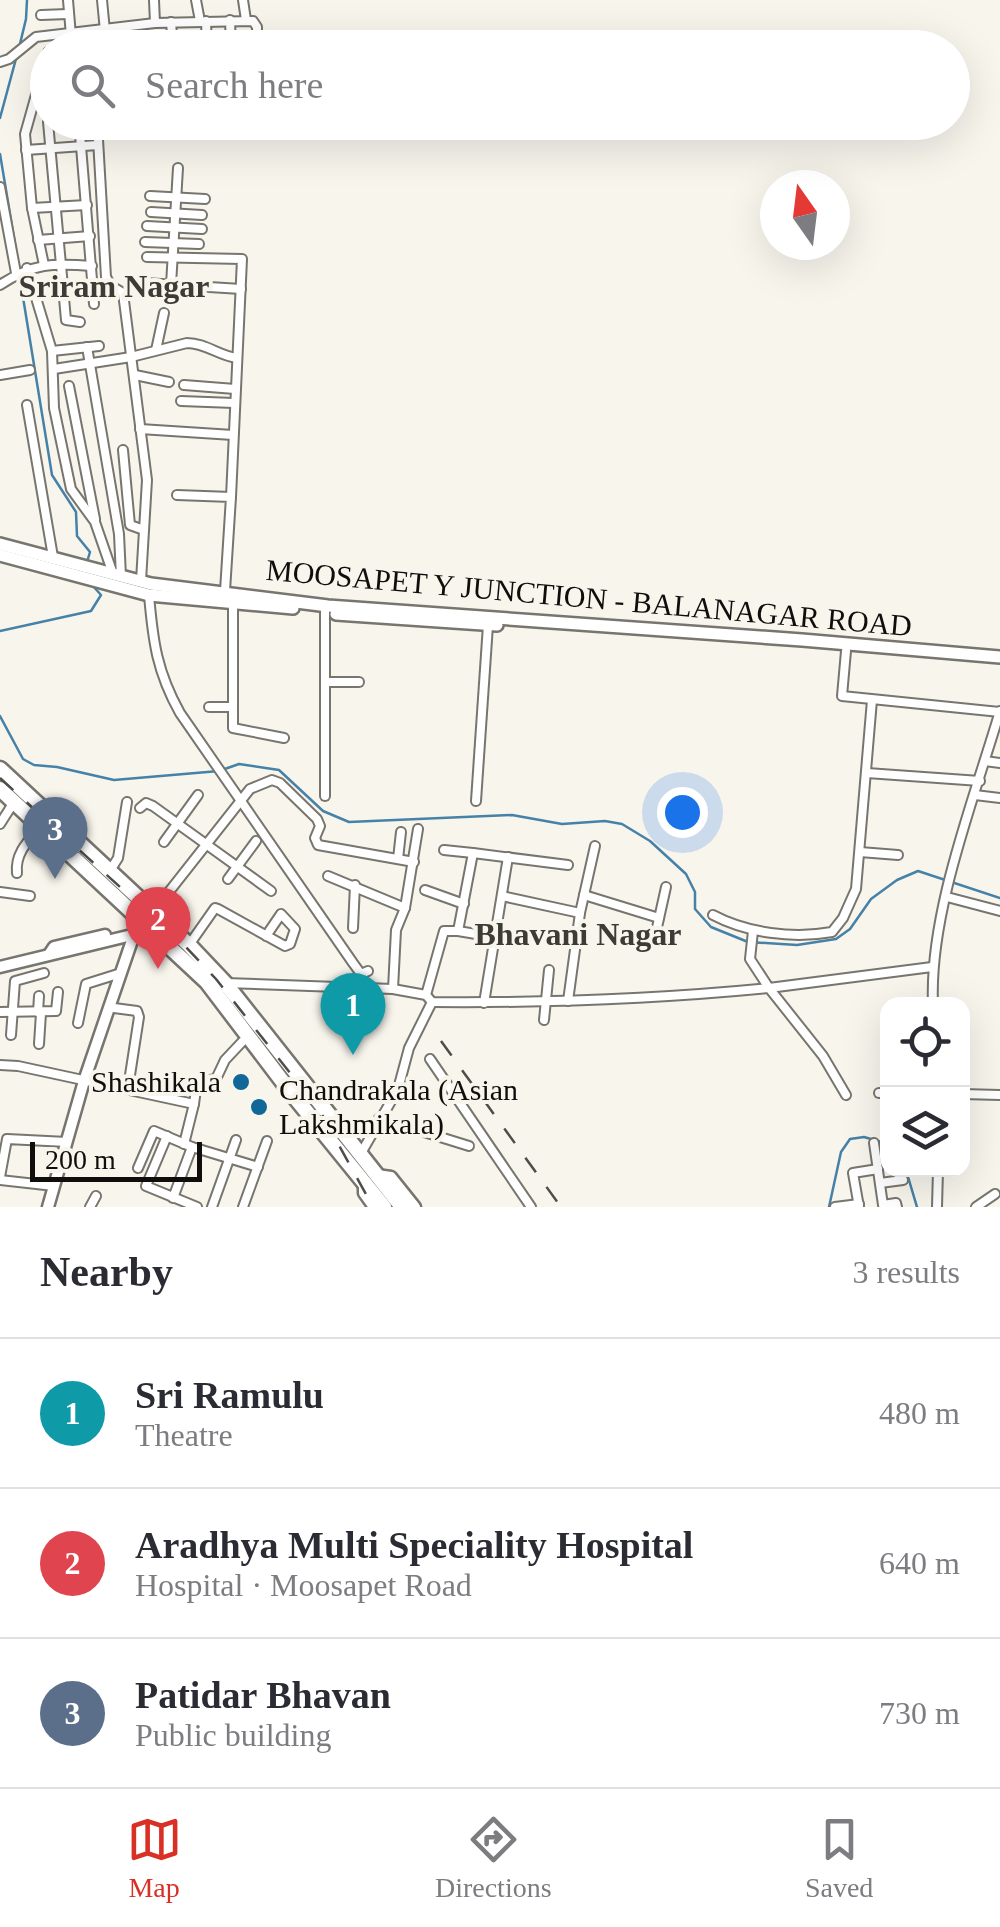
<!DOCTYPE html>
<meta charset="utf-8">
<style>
body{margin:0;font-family:Georgia,serif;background:#f7f7f7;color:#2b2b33}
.controls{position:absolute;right:30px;bottom:30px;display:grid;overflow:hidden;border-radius:20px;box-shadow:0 10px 40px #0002}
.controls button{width:90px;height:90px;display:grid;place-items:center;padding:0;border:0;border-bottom:2px solid #e1e1e2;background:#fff;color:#2b2b33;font:50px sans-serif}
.compass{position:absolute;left:760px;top:170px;width:90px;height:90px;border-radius:50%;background:#fff;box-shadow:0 10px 40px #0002;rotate:346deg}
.scale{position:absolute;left:30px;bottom:25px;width:172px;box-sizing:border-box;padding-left:10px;border:5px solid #0f0e0c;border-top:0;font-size:28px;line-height:35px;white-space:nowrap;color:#0f0e0c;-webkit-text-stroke:8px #f8f5ed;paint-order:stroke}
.you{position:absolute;left:682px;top:812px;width:35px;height:35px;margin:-25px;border:8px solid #fff;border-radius:50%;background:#1a73e8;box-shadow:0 0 0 15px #1a73e833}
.badge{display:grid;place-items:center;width:65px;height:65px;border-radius:50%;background:#d93025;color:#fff;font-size:32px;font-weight:700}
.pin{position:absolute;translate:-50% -82px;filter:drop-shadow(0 2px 5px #0008)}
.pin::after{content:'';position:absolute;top:52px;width:35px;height:30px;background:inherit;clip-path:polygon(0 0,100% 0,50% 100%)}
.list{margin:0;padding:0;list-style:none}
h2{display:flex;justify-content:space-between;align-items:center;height:130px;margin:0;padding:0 40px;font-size:42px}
h2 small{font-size:32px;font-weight:400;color:#7c7c81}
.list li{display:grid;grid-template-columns:65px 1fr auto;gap:30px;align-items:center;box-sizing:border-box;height:150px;padding:0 40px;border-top:2px solid #e1e1e2}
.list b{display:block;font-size:38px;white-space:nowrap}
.list p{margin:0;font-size:32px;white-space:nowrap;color:#7c7c81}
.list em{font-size:32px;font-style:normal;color:#7c7c81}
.icon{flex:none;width:55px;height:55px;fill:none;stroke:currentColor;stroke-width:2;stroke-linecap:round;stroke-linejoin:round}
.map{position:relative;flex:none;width:1000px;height:1207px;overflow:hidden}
.search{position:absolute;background:#fff;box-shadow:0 10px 40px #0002;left:30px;right:30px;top:30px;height:110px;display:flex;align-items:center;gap:25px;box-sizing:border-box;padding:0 35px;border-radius:55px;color:#7c7c81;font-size:38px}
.sheet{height:580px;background:#fff}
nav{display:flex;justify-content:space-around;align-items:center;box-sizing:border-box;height:140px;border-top:2px solid #e1e1e2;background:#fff;font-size:28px;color:#7c7c81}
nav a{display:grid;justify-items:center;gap:5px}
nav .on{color:#d93025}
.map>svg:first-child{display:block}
</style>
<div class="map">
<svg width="1000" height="1207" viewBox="0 0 1000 1207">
<rect width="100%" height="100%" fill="#f8f5ed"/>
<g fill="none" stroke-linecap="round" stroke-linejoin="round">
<!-- stream -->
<g stroke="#4681a7" stroke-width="2.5">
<path d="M19,48L26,19L27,0"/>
<path d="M0,118L17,55"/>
<path d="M0,154L17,256"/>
<path d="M20,279L52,475L76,512L77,536L90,552L87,562"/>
<path d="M0,631L91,611L101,595L93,586"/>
<path d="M0,716L23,759L34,765L57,767L114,780L219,771L239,764L279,770L323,811L349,822L512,815L562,824L605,821L622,824L650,841L686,874L695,892V909L711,927L748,942L797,945L836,939L850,929L871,899L897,880L918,871L1000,898"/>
<path d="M906,1170L917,1207"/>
<path d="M829,1207L841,1152L850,1139L864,1137L888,1144"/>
</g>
<!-- street casing -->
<g stroke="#77756e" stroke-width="12">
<g id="street">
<path d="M68,0L72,48"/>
<path d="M102,0L105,31"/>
<path d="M154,0L155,23L253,21L257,27V48"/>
<path d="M196,0L200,21"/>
<path d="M243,0L246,20"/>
<path d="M41,15L68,14"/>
<path d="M230,20L231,48"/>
<path d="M206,21L207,48"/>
<path d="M171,22L173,48"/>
<path d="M98,48L100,31"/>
<path d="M0,62L9,59L36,37L155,23"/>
<path d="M47,100L48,112"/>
<path d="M48,122L66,320L80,322"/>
<path d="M79,122L94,304"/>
<path d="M97,122L106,277L111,286L123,293L147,480L141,581"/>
<path d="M26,150L98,145"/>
<path d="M0,187L16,273"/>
<path d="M150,196L205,199"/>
<path d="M32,208L87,205"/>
<path d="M151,212L202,215"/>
<path d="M147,226L202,229"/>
<path d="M38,240L90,236"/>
<path d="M145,242L199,244"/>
<path d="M147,257L242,259L231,497"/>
<path d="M44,265L32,208L25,134L48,52"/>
<path d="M27,268L52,351L54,408L71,489L95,522L113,574"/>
<path d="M145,283L241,289"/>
<path d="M0,285C33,263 53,263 92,266"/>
<path d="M171,285L178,168"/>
<path d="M87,347L119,534L121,577"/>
<path d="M156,350L164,313"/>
<path d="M52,351L99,346"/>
<path d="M54,369L131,357L187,343C206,343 219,356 237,358"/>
<path d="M0,375L30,370"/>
<path d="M135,375L169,382"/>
<path d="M184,385L235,389"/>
<path d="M69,386L95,519"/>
<path d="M181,401L234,403"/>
<path d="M27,405L53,557"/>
<path d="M140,429L233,435"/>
<path d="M123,450L130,525L144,530"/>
<path d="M177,495L231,497L225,591"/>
<path d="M149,595C153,642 157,672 180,713L353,963L361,974L368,971"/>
<path d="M233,602V728L284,738"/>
<path d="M846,651L842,696L1000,712"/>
<path d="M325,682H359"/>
<path d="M209,707H232"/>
<path d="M985,761L1000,763"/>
<path d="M867,773L980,781"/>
<path d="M975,795L1000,798"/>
<path d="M325,796V612"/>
<path d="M476,801L488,625"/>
<path d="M140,808L146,803L153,806L271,891"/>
<path d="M0,824L14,802"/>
<path d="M164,842L198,795"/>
<path d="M444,850L473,853"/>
<path d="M860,852L898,855"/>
<path d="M398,859L401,832"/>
<path d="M109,872L118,858L127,802"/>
<path d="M17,873C15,854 27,842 39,828"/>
<path d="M328,876L405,908"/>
<path d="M228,879L256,841"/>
<path d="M425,890L464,904"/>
<path d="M0,892L30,896"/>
<path d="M584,895L659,918"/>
<path d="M502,896L580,913"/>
<path d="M947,897L1000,911"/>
<path d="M153,912L250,789L272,780L280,783L317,819L320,826L315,838L318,845L414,862"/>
<path d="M713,915C747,933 793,939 832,932L843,918L856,889L872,700"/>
<path d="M353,928L355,885"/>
<path d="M458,931L476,934"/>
<path d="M753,931L750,959L769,988L932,967"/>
<path d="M656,932L666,887"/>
<path d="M189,945L215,908L218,909L285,946L290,944L295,929L281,914L266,936"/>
<path d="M225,983L393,989L426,995L432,1002C545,1003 657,999 769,988L823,1056L846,1095"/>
<path d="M393,989L396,930L405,908L418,829"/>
<path d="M426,995L444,931H458L473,853L568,865"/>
<path d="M568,1001L580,913L595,846"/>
<path d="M484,1003L508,857"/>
<path d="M933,1004C929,913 974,799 1000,711"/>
<path d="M114,1008L137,1011L139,1017L128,1088"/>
<path d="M0,1012L56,1011L58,992"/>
<path d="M38,1012L39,996"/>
<path d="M544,1020L549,970"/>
<path d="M78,1023L86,984L121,973"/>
<path d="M11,1035L15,981L44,973"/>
<path d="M39,1044L41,1013"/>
<path d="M430,1059L531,1207"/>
<path d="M0,1065L18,1066L194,1104L184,1144"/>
<path d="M398,1089L426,1096"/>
<path d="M879,1093H888"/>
<path d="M962,1094L1000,1095"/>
<path d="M194,1104L197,1082L216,1079L225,1060L242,1042"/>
<path d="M379,1118L469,1146"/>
<path d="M167,1136L146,1186L197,1207"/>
<path d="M874,1143L883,1205L896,1203L897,1207"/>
<path d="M360,1155L398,1089L409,1048L432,1002"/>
<path d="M138,1168L154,1131L192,1147L258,1167"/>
<path d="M0,1177L7,1139L67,1142"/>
<path d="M0,1180L54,1186"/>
<path d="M880,1183L903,1180"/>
<path d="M173,1198L192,1147"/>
<path d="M90,1207L96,1196"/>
<path d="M212,1207L236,1140"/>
<path d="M243,1207L267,1141"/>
<path d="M835,1207L859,1204"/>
<path d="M859,1207L853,1173L878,1169"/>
<path d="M937,1207L938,1170"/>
<path d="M976,1207L995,1194"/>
</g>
</g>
<!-- secondary casing -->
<g stroke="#77756e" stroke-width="15">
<g id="secondary">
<path d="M50,953L54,947L105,935"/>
<path d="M0,967L136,934H157"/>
<path d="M377,1175L391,1177L415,1207"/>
<path d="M364,1187V1193L374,1207"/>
<path d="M48,1207L84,1081L139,920"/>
</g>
</g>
<!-- primary casing -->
<g stroke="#77756e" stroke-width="16">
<g id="primary">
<path d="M0,544L151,584L328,606L802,640L1000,657"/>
<path d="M0,555L149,595L293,608"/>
<path d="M336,614L497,625"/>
</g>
</g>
<!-- highway casing -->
<g stroke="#77756e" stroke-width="19">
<g id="highway">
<path d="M0,769L189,945L225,983L402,1207"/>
<path d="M0,789L207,982L289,1090L384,1207"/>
</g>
</g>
<!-- street -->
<use href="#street" stroke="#fff" stroke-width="8"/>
<!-- secondary -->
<use href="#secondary" stroke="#fff" stroke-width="10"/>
<!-- primary -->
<use href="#primary" stroke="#fff" stroke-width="11"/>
<!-- highway -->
<use href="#highway" stroke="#fff" stroke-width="14"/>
<!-- rail -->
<g stroke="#4f4d49" stroke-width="2.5" stroke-dasharray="18 18" stroke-linecap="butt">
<path d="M0,778L185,946L216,979L320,1111L373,1207"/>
<path d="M441,1041L561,1207"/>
</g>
</g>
<!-- markers -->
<g fill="#116898" stroke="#f8f5ed" stroke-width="4">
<circle cx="241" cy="1082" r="10"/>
<circle cx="259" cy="1107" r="10"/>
</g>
<g text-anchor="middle" stroke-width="8" stroke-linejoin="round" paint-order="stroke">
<!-- street labels -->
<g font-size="30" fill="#0f0e0c" stroke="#f8f5ed">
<text transform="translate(589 598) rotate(5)" y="10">MOOSAPET Y JUNCTION - BALANAGAR ROAD</text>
</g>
<!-- poi labels -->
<g font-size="30" fill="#0f0e0c" stroke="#f8f5ed" text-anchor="end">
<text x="221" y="1092">Shashikala</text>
<text x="279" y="1100" text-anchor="start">Chandrakala (Asian<tspan x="279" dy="34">Lakshmikala)</tspan></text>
</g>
<!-- neighbourhood labels -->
<g font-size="32" font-weight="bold" fill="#3d3b35" stroke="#f8f5ed">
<text x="114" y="297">Sriram Nagar</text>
<text x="578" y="945">Bhavani Nagar</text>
</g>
</g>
</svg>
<div class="controls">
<button><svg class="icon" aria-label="locate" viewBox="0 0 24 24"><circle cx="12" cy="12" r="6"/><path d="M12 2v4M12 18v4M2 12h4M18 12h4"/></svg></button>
<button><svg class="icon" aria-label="layers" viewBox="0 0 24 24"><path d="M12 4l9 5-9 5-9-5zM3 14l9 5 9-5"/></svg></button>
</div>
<svg class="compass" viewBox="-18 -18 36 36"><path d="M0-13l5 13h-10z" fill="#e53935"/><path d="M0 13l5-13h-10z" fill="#7c7c81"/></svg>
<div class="scale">200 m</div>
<div class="you"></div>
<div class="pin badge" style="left:353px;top:1055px;background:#0f9aa8">1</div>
<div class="pin badge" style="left:158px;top:969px;background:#e0444e">2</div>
<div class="pin badge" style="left:55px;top:879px;background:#5c6f8a">3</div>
<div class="search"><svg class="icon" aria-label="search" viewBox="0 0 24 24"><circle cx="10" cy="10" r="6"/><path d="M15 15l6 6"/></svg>Search here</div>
</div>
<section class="sheet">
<h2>Nearby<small>3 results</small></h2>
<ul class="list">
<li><span class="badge" style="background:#0f9aa8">1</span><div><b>Sri Ramulu</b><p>Theatre</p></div><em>480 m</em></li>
<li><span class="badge" style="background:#e0444e">2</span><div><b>Aradhya Multi Speciality Hospital</b><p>Hospital · Moosapet Road</p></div><em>640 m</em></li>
<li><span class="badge" style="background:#5c6f8a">3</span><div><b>Patidar Bhavan</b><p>Public building</p></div><em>730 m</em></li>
</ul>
</section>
<nav>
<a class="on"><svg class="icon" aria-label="map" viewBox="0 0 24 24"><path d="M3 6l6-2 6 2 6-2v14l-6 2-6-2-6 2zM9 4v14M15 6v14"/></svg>Map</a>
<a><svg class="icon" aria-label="directions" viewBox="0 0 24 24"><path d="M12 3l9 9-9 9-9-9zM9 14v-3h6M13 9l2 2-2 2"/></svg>Directions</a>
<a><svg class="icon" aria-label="saved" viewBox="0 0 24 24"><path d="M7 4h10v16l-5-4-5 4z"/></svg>Saved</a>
</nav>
